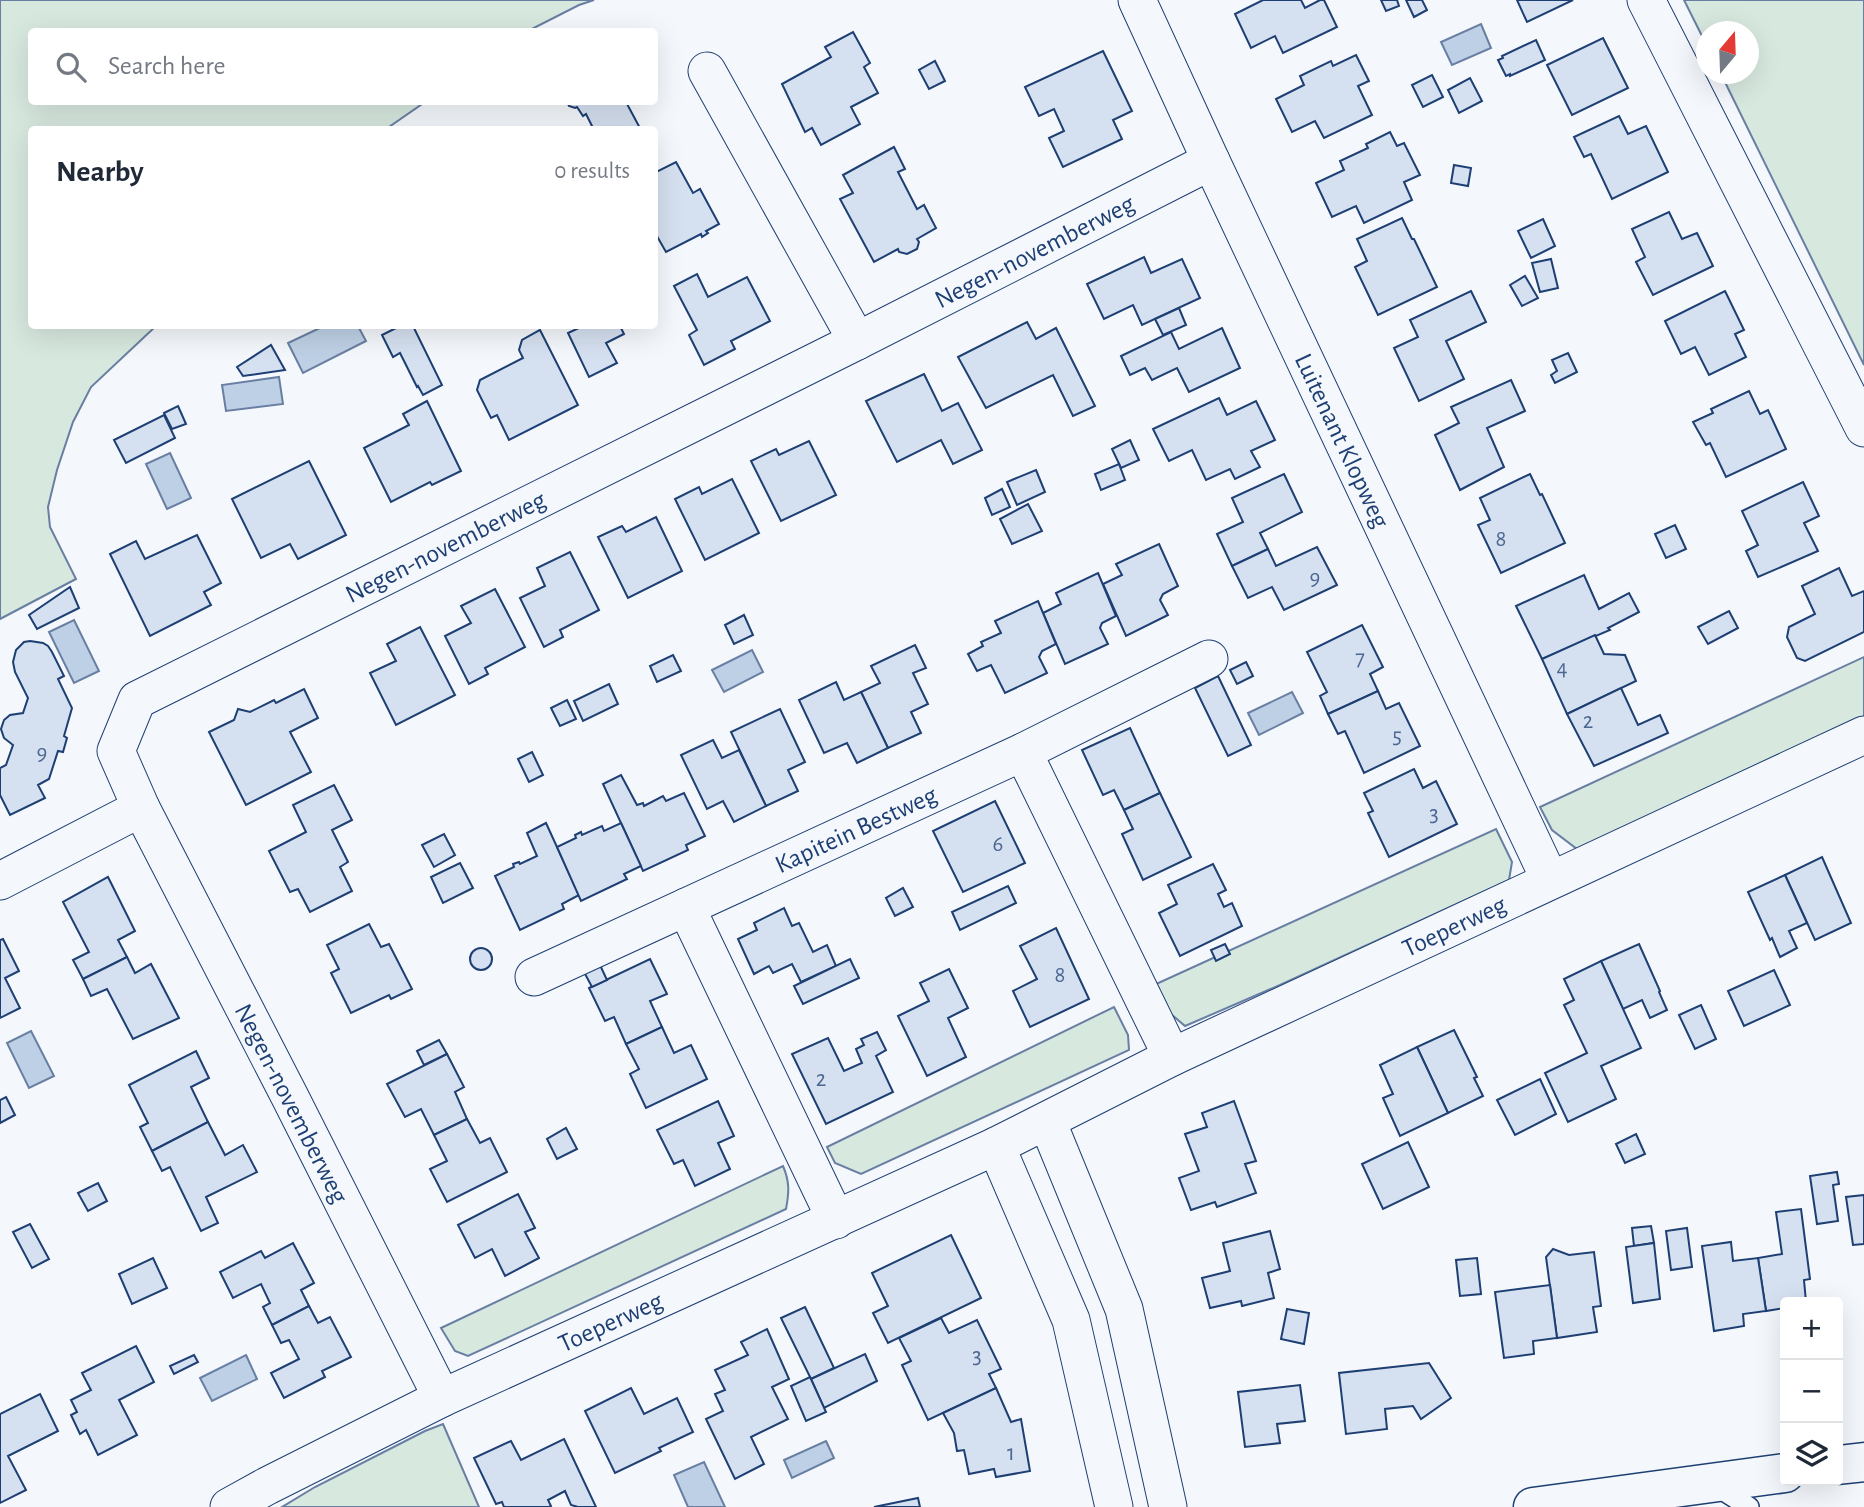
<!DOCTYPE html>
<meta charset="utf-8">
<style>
body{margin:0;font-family:"Alegreya Sans",sans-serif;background:#f2f2f3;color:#1f2937}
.controls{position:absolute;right:21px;bottom:21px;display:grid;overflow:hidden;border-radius:7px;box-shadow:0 7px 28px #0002}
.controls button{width:63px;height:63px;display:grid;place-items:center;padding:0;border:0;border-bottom:2px solid #e0e1e3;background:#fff;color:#1f2937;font:35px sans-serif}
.compass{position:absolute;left:1696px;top:21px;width:63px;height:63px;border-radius:50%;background:#fff;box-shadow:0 7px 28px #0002;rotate:19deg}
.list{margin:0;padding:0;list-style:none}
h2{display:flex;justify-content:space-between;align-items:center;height:91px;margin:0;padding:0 28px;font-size:30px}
h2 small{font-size:23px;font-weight:400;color:#747a83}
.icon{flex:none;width:38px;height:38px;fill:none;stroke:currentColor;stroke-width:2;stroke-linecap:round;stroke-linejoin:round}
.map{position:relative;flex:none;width:1864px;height:1507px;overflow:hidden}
.search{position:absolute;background:#fff;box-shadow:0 7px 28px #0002;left:28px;top:28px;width:630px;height:77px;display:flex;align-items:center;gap:18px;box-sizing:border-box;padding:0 24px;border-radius:7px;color:#747a83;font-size:26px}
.panel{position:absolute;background:#fff;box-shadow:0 7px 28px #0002;left:28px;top:126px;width:630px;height:203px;border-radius:7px}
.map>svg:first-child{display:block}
</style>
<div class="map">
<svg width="1864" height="1507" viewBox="0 0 1864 1507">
<rect width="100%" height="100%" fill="#f4f7fb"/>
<!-- green -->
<g fill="#d7e8df" stroke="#687fa3" stroke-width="2">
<path d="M0,0H594L579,5L528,31L32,32V102H425L386,129L32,130V326H156L91,387L73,422L57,470L48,507L50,527L76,579L0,619Z"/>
<path d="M1684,0H1864V365L1721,74H1748V32H1706V44Z"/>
<path d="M1864,657V720L1577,849L1552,830L1540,807Z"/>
<path d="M1496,829L1512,862L1509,880L1280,985L1185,1026L1171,1014L1154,985Z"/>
<path d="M1114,1007L1128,1035L1129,1050L861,1174L835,1163L827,1147Z"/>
<path d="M783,1166C790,1182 789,1193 786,1209L468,1356L455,1351L441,1328Z"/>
<path d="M443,1424L479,1507H282L315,1487L425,1431Z"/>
</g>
<!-- water -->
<g fill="#bed0e5" stroke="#687fa3" stroke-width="2">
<path d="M1481,24L1491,48L1452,65L1441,42Z"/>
<path d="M324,326H358L366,341L303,373L288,343Z"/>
<path d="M279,377L283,404L226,411L222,385Z"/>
<path d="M170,453L191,498L167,509L146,464Z"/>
<path d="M74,620L99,671L74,683L49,632Z"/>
<path d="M752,650L763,672L724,692L712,670Z"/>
<path d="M1292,692L1303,713L1259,735L1248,713Z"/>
<path d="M31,1031L54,1076L29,1088L7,1043Z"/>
<path d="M246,1355L257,1379L212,1401L200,1378Z"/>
<path d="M826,1441L834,1458L792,1478L784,1460Z"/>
<path d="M704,1462L725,1507H688L674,1475Z"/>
</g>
<!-- building -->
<g fill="#d5e0f0" stroke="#1d3f73" stroke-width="2">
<path d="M1301,0L1305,8L1320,0H1324L1337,27L1283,53L1275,36L1251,48L1235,14L1263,0Z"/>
<path d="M1381,0H1397L1399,6L1386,11Z"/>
<path d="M1406,0H1422L1427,10L1414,17Z"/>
<path d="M1517,0H1573L1527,22Z"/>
<path d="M853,32L870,63L864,67L878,93L851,107L860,124L821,145L812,128L805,132L782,84L831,57L825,47Z"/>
<path d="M1603,38L1628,88L1572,115L1547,65Z"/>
<path d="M1536,40L1545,60L1510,76V74L1506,76L1498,60L1503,58L1502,56Z"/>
<path d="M1103,51L1132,111L1113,120L1122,139L1063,167L1049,138L1064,131L1054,109L1039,116L1025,87Z"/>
<path d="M1356,55L1369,81L1358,86L1372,115L1324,138L1315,121L1292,132L1276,99L1304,85L1300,76L1331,61L1333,66Z"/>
<path d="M935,61L945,81L929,89L919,70Z"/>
<path d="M1432,75L1443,97L1423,107L1412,85Z"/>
<path d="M1470,78L1482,101L1459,113L1448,90Z"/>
<path d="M567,102H626L641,130H594L586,114L583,116L577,107L575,108L569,106Z"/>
<path d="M1619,116L1628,134L1646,126L1668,172L1612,199L1591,154L1584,157L1574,137Z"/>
<path d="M1390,132L1397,146L1404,143L1420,175L1404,182L1412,200L1364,223L1356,206L1332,217L1316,183L1344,170L1340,161L1368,148L1366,144Z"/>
<path d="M894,147L905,169L898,172L917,209L924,205L936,228L917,239L919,242L917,249L907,254L899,252L898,249L874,262L840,199L853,193L843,175Z"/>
<path d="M676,162L693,193L700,189L719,224L706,231L708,233L702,237L701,234L666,252L654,231V173Z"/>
<path d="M1454,165L1471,168L1468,186L1451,183Z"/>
<path d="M1669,212L1682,239L1697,233L1713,266L1653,295L1636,262L1645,257L1632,229Z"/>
<path d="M1402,218L1412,239H1414L1437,287L1378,315L1355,267L1367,261L1357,239Z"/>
<path d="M1543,219L1555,246L1531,258L1518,231Z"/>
<path d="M1144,257L1151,273L1182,259L1200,298L1142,325L1133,305L1104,319L1087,284Z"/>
<path d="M1551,259L1558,288L1540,292L1532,263Z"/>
<path d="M697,274L708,297L747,277L770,321L731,341L735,349L704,365L689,335L697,330L674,286Z"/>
<path d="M1525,276L1538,298L1522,306L1510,285Z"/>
<path d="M1471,291L1486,322L1446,341L1464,379L1419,401L1394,348L1418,337L1410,320Z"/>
<path d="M1725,291L1744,330L1735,334L1746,357L1709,375L1695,347L1681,354L1665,321Z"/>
<path d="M1179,308L1186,325L1163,335L1155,319Z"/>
<path d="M1027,322L1036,339L1056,328L1095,406L1073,416L1053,375L986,408L958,357Z"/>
<path d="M400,326H413L442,385L423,395L418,386L417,387L400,353L393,357L382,335Z"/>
<path d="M583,326H620L624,334L606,343L617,363L589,377L568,333Z"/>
<path d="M1222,328L1240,368L1189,392L1177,368L1152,380L1145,368L1130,375L1121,356L1171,332L1179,349Z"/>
<path d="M540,330L578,405L509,440L497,415L491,418L477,390L480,380L523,358L519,350L522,340Z"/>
<path d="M271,345L285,370L243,376L237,367Z"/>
<path d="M1568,353L1577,372L1555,383L1551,375L1557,371L1552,360Z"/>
<path d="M924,374L942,411L958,403L982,450L953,464L941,440L897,462L866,401Z"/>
<path d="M1511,380L1525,411L1487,428L1504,467L1460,490L1435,435L1459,423L1451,407Z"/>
<path d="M1749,391L1760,414L1768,410L1786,449L1726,477L1710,443L1706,445L1693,422L1713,413L1711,409Z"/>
<path d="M1219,398L1227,415L1256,401L1275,440L1251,451L1260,467L1235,479L1230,469L1206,480L1192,450L1169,461L1153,429Z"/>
<path d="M427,401L461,471L432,485L430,482L391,502L364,448L409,425L403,414Z"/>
<path d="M178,406L186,424L172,429L164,413Z"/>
<path d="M164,415L175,438L126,463L114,440Z"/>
<path d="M1130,440L1139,460L1121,468L1112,449Z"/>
<path d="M809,441L836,495L781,521L751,461L776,449L779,455Z"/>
<path d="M309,461L346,535L298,559L290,544L261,558L232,499Z"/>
<path d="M1119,464L1125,480L1101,490L1095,474Z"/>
<path d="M1036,470L1045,492L1017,505L1007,482Z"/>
<path d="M1284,474L1302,512L1260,533L1268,549L1232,566L1217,534L1243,522L1232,498Z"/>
<path d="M1530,474L1540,495L1542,494L1565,543L1501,573L1478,525L1490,520L1480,498Z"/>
<path d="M732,479L759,533L705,560L675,499L699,487L702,494Z"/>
<path d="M1803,482L1819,516L1804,523L1818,551L1758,577L1746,551L1758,545L1742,511Z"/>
<path d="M1002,489L1010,507L992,515L985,498Z"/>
<path d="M1028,504L1042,531L1012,544L1000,519Z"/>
<path d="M656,517L682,571L628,598L598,537L622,526L626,532Z"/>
<path d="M1675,525L1686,549L1666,558L1655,534Z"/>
<path d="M197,535L221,583L204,592L211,605L150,636L110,554L136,541L145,559Z"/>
<path d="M1159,544L1178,586L1163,594L1160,600L1168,615L1126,636L1103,584L1122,575L1116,564Z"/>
<path d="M1317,547L1337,585L1284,610L1272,587L1248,598L1232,566L1268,549L1276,566Z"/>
<path d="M570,552L599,610L560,630L563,637L544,647L520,598L545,586L537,568Z"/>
<path d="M1839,568L1852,596L1864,591V632L1805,661L1797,658L1787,637L1789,627L1815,614L1802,586Z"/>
<path d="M1098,573L1116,616L1102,623L1100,628L1108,644L1065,664L1043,613L1061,604L1056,593Z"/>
<path d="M1584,575L1599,609L1629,593L1639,612L1608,628L1610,630L1542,659L1516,606Z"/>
<path d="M70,587L79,608L37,629L29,615Z"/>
<path d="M495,589L525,647L485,668L488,674L469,684L445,636L471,623L461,606Z"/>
<path d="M1038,601L1056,644L1042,651L1039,657L1047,673L1005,693L991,665L977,671L968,654L983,646L981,642L1001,633L995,621Z"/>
<path d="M1729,611L1738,628L1708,644L1698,627Z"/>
<path d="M744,615L753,635L734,644L725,625Z"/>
<path d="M1362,625L1383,667L1370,674L1378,691L1328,714L1320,696L1327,692L1307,652Z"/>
<path d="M420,627L455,695L396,725L370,673L396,661L387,644Z"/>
<path d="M1595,635L1604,654L1625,655L1636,681L1567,714L1542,659Z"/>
<path d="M30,641L43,643L48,646L52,652L64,676L58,679L72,708L64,736L67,738L63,752L58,751L49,779L38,785L45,798L10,815L0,795V768L6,765L13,745L4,738L1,729L4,720L10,715L23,713L28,698L15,672L13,662L16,650L24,642Z"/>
<path d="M915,645L926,668L913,673L928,704L911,712L921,733L888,748L861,692L880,683L871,666Z"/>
<path d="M673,655L681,671L657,682L650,666Z"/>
<path d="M1246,662L1253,676L1237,684L1230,670Z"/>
<path d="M1218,676L1251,745L1228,756L1195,688Z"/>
<path d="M836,682L844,700L861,692L888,748L857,763L847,743L824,753L799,700Z"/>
<path d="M609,684L618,704L583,721L574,701Z"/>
<path d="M1621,688L1638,725L1660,715L1668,733L1594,766L1567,714Z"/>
<path d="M304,689L318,718L290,732L311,772L246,805L209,732L234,720L238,709L250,712L274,700L276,703Z"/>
<path d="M1378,691L1386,709L1399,703L1420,746L1364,773L1345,731L1338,734L1328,714Z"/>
<path d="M567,700L576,719L560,726L551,708Z"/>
<path d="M780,709L805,762L788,770L798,791L766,806L731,732Z"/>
<path d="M1130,728L1160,793L1124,810L1114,790L1103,795L1082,750Z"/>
<path d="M713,740L722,758L739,750L766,806L734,822L723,801L707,809L681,755Z"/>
<path d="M532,752L543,775L529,782L518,759Z"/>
<path d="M1414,769L1423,788L1436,781L1457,824L1389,857L1368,813L1373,811L1364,793Z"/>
<path d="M621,775L637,805L643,803L644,806L663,796L666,801L684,793L705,836L686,845L688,850L643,871L603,784Z"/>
<path d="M334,785L352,820L332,830L348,862L340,867L352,891L310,912L298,889L290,892L269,851L306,832L293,805Z"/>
<path d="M1160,793L1191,857L1143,880L1122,834L1133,829L1124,810Z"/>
<path d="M995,801L1025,863L963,892L933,831Z"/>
<path d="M546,823L579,895L562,904L564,909L520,930L495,876L514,867L513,864L519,862L520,864L537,856L527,833Z"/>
<path d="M621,823L641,866L624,874L627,879L581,901L557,847L576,838L575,835L581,832L582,835L602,826L604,831Z"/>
<path d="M444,834L455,855L434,867L422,845Z"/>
<path d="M1822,857L1851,923L1815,940L1785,875Z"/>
<path d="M460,863L473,888L443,903L431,877Z"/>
<path d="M1213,864L1226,890L1218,894L1224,907L1232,903L1242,926L1180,956L1159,913L1177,904L1168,885Z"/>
<path d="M1785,875L1807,923L1789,931L1797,948L1780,957L1772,938L1770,940L1748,892Z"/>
<path d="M108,877L135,931L118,940L127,957L83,979L73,960L89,952L63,902Z"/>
<path d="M1008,886L1016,903L960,930L952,912Z"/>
<path d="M903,888L913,907L895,916L886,898Z"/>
<path d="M784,908L792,926L799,923L813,952L827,945L836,966L801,982L792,964L773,973L769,966L754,974L738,939L757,930L754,923Z"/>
<path d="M369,924L381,947L389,944L412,989L391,999L389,995L351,1013L331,973L339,969L327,945Z"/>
<path d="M1056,928L1089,999L1030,1027L1013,991L1037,979L1020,946Z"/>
<path d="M3,939L19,971L5,978L20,1008L0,1018V940Z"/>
<path d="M1225,944L1230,954L1216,961L1211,950Z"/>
<path d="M1639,944L1660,991L1659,992L1667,1010L1650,1018L1642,1000L1623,1009L1601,961Z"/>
<circle cx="481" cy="959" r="11"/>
<path d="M127,957L135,973L151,964L179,1018L133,1039L107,989L91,996L83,979Z"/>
<path d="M650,959L667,994L650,1001L662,1027L626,1044L614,1017L605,1021L589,988Z"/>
<path d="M850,959L859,978L803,1004L794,986Z"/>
<path d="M1601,961L1641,1048L1601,1066L1616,1099L1568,1122L1545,1073L1587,1053L1564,1005L1574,1000L1564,979Z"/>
<path d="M600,965L607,980L592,987L584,972Z"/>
<path d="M949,969L968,1008L948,1018L966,1057L927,1076L898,1016L929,1001L920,983Z"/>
<path d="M1774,970L1790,1005L1744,1026L1728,991Z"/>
<path d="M1701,1005L1716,1039L1695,1049L1679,1015Z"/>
<path d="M662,1027L674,1053L691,1045L707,1079L646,1108L630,1074L639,1069L626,1044Z"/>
<path d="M1454,1030L1477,1077L1474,1078L1483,1096L1448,1113L1417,1047Z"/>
<path d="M877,1032L886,1050L876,1056L893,1092L826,1124L792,1054L828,1038L844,1071L862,1063L856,1049L864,1045L861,1039Z"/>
<path d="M439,1040L447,1054L424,1065L417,1051Z"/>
<path d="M1417,1047L1448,1113L1400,1136L1383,1098L1393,1094L1380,1065Z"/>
<path d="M196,1051L209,1078L191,1087L208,1122L152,1151L140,1127L148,1123L129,1085Z"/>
<path d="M447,1054L464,1087L455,1092L467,1119L434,1135L421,1109L405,1117L387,1084Z"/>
<path d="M1540,1079L1556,1114L1515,1135L1497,1100Z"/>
<path d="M6,1097L15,1115L0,1123V1100Z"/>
<path d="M718,1101L734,1136L718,1143L730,1169L695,1186L683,1160L674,1164L657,1130Z"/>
<path d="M1234,1101L1256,1161L1245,1164L1256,1193L1217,1207L1215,1202L1191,1210L1179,1178L1199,1171L1185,1134L1207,1127L1202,1113Z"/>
<path d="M467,1119L480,1143L490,1138L507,1172L447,1202L430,1169L447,1161L434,1135Z"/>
<path d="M208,1122L225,1155L243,1145L257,1172L206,1197L218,1223L201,1231L170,1167L162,1171L152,1151Z"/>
<path d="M566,1128L577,1149L557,1159L547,1139Z"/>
<path d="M1636,1134L1645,1154L1625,1163L1616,1144Z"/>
<path d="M1408,1142L1429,1187L1383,1209L1362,1164Z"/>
<path d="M1837,1172L1839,1184L1833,1185L1838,1221L1817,1224L1810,1176Z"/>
<path d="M98,1183L107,1201L88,1211L78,1193Z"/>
<path d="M518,1194L535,1228L525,1232L539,1258L505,1276L492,1249L475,1258L458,1225Z"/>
<path d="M1864,1195V1244L1853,1245L1846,1197Z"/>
<path d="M1801,1209L1810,1279L1804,1280L1806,1302H1785V1308L1766,1311L1758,1258L1782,1254L1776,1212Z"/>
<path d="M30,1224L49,1259L32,1268L13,1232Z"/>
<path d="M1651,1226L1654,1243L1634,1246L1632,1228Z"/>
<path d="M1687,1228L1692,1267L1671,1270L1666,1231Z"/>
<path d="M1270,1231L1280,1269L1268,1273L1274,1298L1242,1306L1241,1301L1210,1308L1202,1278L1230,1271L1223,1243Z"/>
<path d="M951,1235L981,1298L888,1343L873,1313L888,1306L872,1273Z"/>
<path d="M1731,1242L1733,1261L1758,1258L1766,1311L1743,1314L1744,1326L1714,1331L1702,1246Z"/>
<path d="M293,1243L314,1283L301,1290L309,1306L272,1325L263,1307L270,1303L261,1284L233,1298L220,1272L261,1251L265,1258Z"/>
<path d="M1654,1243L1660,1299L1633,1303L1626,1247Z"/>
<path d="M1553,1249L1569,1255L1594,1252L1601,1306L1593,1307L1597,1332L1557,1338L1546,1257Z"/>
<path d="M153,1258L167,1288L132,1304L119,1274Z"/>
<path d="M1477,1258L1481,1294L1460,1296L1456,1260Z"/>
<path d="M1550,1285L1557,1338L1533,1341L1534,1354L1504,1358L1495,1292Z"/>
<path d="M309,1306L318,1323L330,1317L351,1357L322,1371L325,1377L284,1398L271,1373L299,1359L289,1340L281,1343L272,1325Z"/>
<path d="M805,1307L834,1368L811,1379L781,1318Z"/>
<path d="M1287,1309L1309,1313L1304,1344L1281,1339Z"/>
<path d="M941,1318L949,1333L977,1320L1001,1369L989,1374L996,1388L928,1420L902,1365L911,1361L899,1338Z"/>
<path d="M767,1329L789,1379L772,1387L788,1419L751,1437L764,1464L735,1479L706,1419L723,1411L715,1394L725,1390L715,1370L748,1355L741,1342Z"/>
<path d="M136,1346L154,1382L119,1400L137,1435L98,1455L86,1430L80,1434L71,1415L77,1412L71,1400L91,1390L82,1373Z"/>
<path d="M865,1354L877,1381L824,1408L811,1379Z"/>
<path d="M194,1355L198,1362L174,1374L170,1366Z"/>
<path d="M1429,1363L1451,1398L1421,1419L1413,1406L1385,1409L1387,1429L1346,1434L1339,1373Z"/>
<path d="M810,1377L826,1412L806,1421L791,1386Z"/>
<path d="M1300,1385L1305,1421L1277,1424L1280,1443L1245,1447L1238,1392Z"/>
<path d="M631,1388L644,1414L677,1398L693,1432L659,1448L661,1451L615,1473L585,1411Z"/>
<path d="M996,1388L1011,1422L1021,1419L1030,1471L996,1477L994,1469L969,1474L964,1450L957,1451L954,1433L943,1413Z"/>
<path d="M40,1394L58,1431L8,1456L26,1490L0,1503V1414Z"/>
<path d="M564,1439L596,1507H578L571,1505L565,1491L548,1500L551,1506L549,1507H504L502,1502L496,1504L474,1458L511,1441L521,1460Z"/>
<path d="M918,1498L920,1507H874Z"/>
</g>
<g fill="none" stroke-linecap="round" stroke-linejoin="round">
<!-- service casing -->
<g stroke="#1d3f73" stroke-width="22">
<path id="service" d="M1716,1486L1749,1507"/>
</g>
<!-- minor casing -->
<g stroke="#1d3f73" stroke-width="39">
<g id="minor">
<path id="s1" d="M1137,0L1211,161L1550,880"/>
<path d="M1646,0L1864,428"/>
<path d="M707,71L857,341"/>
<path d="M1023,752L1172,1057"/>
<path d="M0,881L141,808"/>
<path d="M686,907L836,1220"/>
<path id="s2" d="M534,977L1023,752L1209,659"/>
<path d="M1047,1121L1124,1309L1168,1507"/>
<path d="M996,1146L1071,1320L1114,1507"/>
<path id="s3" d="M442,1398L290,1097L141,808L116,751L137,700L857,341L1211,161"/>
<path id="s4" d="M229,1507L267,1486L442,1398L996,1146L1172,1057L1864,735"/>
</g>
</g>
<!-- secondary casing -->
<g stroke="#1d3f73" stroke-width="41">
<g id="secondary">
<path d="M1838,1465L1864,1462"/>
<path d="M1533,1507L1785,1473"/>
</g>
</g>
<!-- service -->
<use href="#service" stroke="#f4f7fb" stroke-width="19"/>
<!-- minor -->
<use href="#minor" stroke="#f4f7fb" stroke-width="37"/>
<!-- secondary -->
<use href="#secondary" stroke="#f4f7fb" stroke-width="38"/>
</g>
<g text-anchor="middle" stroke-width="5" stroke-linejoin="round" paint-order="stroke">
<!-- number labels -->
<g font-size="23" fill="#4b6792">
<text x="1501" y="546">8</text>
<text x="1315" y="585">9</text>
<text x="1360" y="665">7</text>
<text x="1562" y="675">4</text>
<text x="1588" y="728">2</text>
<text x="1397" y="743">5</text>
<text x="42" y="760">9</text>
<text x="1434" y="821">3</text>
<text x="998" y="851">6</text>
<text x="1060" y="982">8</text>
<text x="821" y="1086">2</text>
<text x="977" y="1363">3</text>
<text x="1011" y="1460">1</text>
</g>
<!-- street labels -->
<g font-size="26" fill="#1d3f73" stroke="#f4f7fb">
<text dy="9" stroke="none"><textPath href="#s3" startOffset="1783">Negen-novemberweg</textPath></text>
<text dy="9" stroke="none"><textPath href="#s1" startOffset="486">Luitenant Klopweg</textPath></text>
<text dy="9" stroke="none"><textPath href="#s3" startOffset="1124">Negen-novemberweg</textPath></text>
<text dy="9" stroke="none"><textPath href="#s2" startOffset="354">Kapitein Bestweg</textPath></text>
<text dy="9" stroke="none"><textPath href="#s4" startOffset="1356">Toeperweg</textPath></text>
<text transform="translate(292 1103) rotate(63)" y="9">Negen-novemberweg</text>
<text dy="9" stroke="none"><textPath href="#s4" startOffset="424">Toeperweg</textPath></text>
</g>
</g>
</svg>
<div class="controls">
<button>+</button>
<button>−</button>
<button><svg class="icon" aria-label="layers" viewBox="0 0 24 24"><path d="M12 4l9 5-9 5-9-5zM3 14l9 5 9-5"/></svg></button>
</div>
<svg class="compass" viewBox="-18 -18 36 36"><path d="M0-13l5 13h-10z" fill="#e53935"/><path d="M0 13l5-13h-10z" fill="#747a83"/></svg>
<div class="search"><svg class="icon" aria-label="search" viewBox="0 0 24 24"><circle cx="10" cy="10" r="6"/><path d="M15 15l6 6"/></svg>Search here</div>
<section class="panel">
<h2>Nearby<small>0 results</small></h2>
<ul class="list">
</ul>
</section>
</div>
